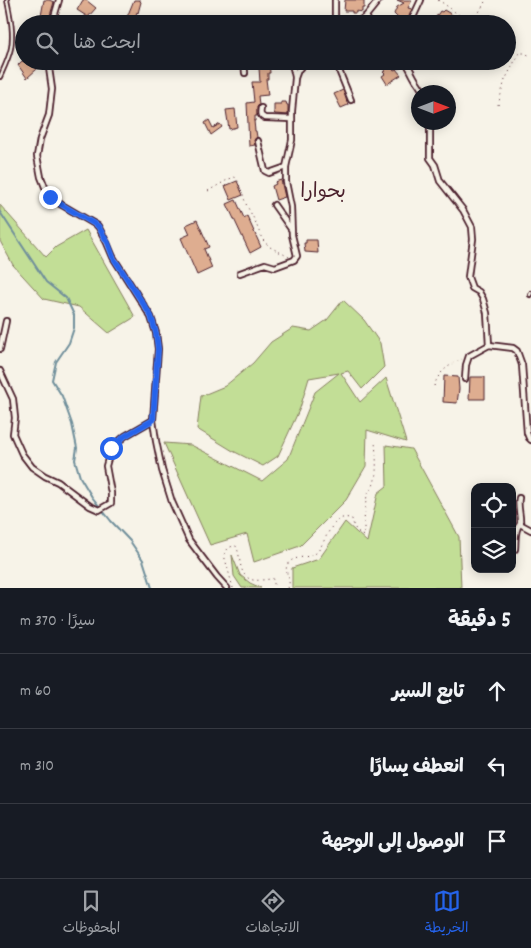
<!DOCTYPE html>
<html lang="ar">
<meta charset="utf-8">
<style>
body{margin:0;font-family:Dekko,"Playpen Sans Arabic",sans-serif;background:#20242c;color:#f1f3f6;direction:rtl}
.controls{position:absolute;right:15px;bottom:15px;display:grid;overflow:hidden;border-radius:10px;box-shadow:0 2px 12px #0003}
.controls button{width:45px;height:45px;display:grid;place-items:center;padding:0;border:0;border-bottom:1px solid #363941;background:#171b24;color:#f1f3f6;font:25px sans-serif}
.compass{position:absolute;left:411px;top:85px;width:45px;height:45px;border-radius:50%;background:#171b24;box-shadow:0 2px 12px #0003;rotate:90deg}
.stop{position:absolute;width:15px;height:15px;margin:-11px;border:4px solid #2563eb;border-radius:50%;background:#fff}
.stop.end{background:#2563eb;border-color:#fff;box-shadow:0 1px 5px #0008}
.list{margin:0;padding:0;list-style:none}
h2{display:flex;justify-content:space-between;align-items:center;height:65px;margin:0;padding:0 20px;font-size:21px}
h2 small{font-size:16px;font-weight:400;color:#9ea1a6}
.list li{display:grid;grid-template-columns:32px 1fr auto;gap:15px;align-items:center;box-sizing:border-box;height:75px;padding:0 20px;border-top:1px solid #363941}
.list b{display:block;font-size:19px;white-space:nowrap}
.list em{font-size:16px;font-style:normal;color:#9ea1a6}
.icon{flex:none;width:28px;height:28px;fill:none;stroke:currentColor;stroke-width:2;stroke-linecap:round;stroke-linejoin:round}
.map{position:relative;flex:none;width:531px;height:588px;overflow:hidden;direction:ltr}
.search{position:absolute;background:#171b24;box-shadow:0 2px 12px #0003;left:15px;right:15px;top:15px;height:55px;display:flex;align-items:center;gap:12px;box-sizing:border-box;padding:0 18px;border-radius:28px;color:#9ea1a6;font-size:19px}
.sheet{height:290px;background:#171b24}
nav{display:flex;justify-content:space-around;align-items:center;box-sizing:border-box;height:70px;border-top:1px solid #363941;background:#171b24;font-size:14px;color:#9ea1a6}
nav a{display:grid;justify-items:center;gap:2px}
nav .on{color:#2563eb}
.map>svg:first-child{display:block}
</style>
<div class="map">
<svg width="531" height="588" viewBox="0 0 531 588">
<rect width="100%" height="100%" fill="#f7f3e8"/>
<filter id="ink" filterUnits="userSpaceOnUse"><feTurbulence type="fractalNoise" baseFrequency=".02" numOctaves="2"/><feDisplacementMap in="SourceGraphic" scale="10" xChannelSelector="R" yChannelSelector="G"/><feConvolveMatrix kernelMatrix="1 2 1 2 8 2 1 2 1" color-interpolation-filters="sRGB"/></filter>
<g filter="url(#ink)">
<!-- green -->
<g fill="#c2de96" stroke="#867e60">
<path d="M0,205L46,257L56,247L86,230L135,317L109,333L79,307L44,299L13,265L0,241Z"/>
<path d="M343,300L364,320L380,343L384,367L362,389L348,371L341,373L360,402L386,378L406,442L367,430L366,466L346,500L300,546L254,562L247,534L210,545L164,443L191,445L262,481L288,459L315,392L339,373L309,378L300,408L278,456L263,466L233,451L197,429L201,396L225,386L253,363L271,342L293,328L311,331L327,320Z"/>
<path d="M386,445L411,449L459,537L461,588H292V568L319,559L345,522L367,542L378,493L387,486Z"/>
<path d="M232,555L240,575L250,583L261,588H242L234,576Z"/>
</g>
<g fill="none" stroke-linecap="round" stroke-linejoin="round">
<!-- stream -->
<path stroke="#708f9b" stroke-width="2" d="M0,212L46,282L66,298L74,315V328L69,343L56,362L52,380L62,396L72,424L77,448L75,460L80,477L92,497L111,521L130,541L143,560L152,588"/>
</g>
<!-- building -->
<g fill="#dead90" stroke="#4a1f2b">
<path d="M44,0H49L54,2L49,19L41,16Z"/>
<path d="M83,0H86L96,8L88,17L77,10Z"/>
<path d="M134,0H140V1L141,2L138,13L137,12L133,22L129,20L127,17Z"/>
<path d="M345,0H364V8H362V12L356,11V13H352V11H344Z"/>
<path d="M397,0H412L408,8L412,9L407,21L406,20L404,24L397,20L398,18L394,14L397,7L404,3Z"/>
<path d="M444,10L454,16L450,24H439L442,20L436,17L440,11L442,12Z"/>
<path d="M22,61H31L37,69L27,78L18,65Z"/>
<path d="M258,61H269L270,73H268V79H266L268,95L258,96L259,105L257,107V116H255V121H254L255,131H256L257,137L254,140L255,145L249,146L247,103L254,102L252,82H260L259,68H257V64L258,63Z"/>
<path d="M382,61H387L394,70L396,69L401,75L387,84L382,76L385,74L383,72L385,71L382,66L383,65L382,64L383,63Z"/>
<path d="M343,90L348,105L341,108L334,94Z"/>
<path d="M281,102H286L287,105H288V115L275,114L274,113V104H281Z"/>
<path d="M235,109L237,127L229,129L226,110Z"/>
<path d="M209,120L213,128L220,124L222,127L211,135L205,123Z"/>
<path d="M281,180L285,197L276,200L272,186L276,184L275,182Z"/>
<path d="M237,181L243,195L231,200L225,186Z"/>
<path d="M236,200L244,218L247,216L261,247L250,253L227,204Z"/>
<path d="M197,220L209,247L204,249L212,268L197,275L181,238L190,234L186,225Z"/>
<path d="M306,240H317L318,253L305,252L304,243H306Z"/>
<path d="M444,376L458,377L459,389L457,403L443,402Z"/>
<path d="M470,377H485V399H469Z"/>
</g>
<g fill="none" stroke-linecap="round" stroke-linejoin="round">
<!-- service casing -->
<g stroke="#4a1f2b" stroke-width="6">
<g id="service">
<path d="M0,77C4,68 9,58 11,48C14,32 10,15 7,0"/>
<path d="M530,295L531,293"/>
</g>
</g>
<!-- minor casing -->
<g stroke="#4a1f2b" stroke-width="8">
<g id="minor">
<path d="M335,0V24"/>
<path d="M366,16L370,24"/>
<path d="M52,24L59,0"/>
<path d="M277,24L279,21H282V24"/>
<path d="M355,24L366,16L379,0"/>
<path d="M410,24L415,13L421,0"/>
<path d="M48,61L52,89L49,115L40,139L37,156L41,177L47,192L54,200L62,205L98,226L107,243L113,257L151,317L156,333L158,349L153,420L156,441L162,470L172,502L189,540L217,577L227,588"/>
<path d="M244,61L245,73"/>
<path d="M289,61L293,68L295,77"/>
<path d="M338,61L340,73L351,100"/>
<path d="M391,61C395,66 400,66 404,61"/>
<path d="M405,61C409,66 411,72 414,77C417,83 421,86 423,92"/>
<path d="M261,108C260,114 260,116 265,118L292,119"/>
<path d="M430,122V158L435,165L440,181L463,210L472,227L473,239L468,277L472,288L479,292L483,299L487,313L489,345"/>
<path d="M258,141L265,171L269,173L286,167"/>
<path d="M274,205L291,229"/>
<path d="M240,273L265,264L275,267L294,260L297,256L292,235L291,207L286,182V167L292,140V111L295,78L298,70L306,61"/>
<path d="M0,349L6,321"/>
<path d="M0,371L13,399L15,418L13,434L22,454L32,467L45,476L58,482L90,506L99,510L111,503V493L106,466L111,448L125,436L153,420"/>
<path d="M465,379L466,365L469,356L489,345L513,348L517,351L522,365L527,433L529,438L531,440"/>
<path d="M519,498C517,507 521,515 520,524L531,530"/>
<path d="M515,549C516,540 514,530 520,524"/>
</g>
</g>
<!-- path -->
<g stroke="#4a1f2b" stroke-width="1" stroke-dasharray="1 4" stroke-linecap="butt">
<path d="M438,0C450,7 459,17 473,23L486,0"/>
<path d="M317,61V69"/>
<path d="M373,61L374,64"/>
<path d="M498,105L505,80L519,53H524L531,56"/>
<path d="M208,191L229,179L235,177L238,181L246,204L255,221L262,239L270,247L289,257"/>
<path d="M434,386C439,371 448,366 462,359"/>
<path d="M233,588L224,555C227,549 229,546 236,546C242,557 237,576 253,580C259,581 267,579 273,579L275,588"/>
<path d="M288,588C292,580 284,573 287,565C293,554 311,560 318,551C327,539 333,511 352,519C354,527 356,533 364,536C364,522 364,510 367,496C368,491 371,490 373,486C378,475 376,454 375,442"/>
</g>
<!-- service -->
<use href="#service" stroke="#f7f3e8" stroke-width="2.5"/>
<!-- minor -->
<use href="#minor" stroke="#f7f3e8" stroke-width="4.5"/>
</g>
</g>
<g fill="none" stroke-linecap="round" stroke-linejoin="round" filter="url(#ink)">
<!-- route -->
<path stroke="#2563eb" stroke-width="6" d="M50,197L62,205L98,226L108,243L113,257L151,316L156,333L158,349L153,420L125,436L111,448"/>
</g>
<g text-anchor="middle" stroke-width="5" stroke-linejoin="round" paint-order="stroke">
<!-- quarter labels -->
<g font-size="20" fill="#4a1f2b" stroke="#f7f3e8">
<text x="323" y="197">بحوارا</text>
</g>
</g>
</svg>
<div class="controls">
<button><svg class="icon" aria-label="locate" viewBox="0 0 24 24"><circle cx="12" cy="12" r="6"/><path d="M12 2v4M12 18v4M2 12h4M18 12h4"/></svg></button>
<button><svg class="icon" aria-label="layers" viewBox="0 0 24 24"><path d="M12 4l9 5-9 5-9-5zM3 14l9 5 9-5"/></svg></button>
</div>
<svg class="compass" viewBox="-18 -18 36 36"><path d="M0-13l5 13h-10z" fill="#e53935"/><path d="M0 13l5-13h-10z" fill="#9ea1a6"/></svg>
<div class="stop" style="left:111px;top:448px"></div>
<div class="stop end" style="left:50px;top:197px"></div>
<div class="search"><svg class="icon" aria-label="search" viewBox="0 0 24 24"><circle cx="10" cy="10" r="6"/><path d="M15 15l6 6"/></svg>ابحث هنا</div>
</div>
<section class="sheet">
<h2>5 دقيقة<small>سيرًا · 370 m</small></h2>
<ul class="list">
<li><svg class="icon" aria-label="ahead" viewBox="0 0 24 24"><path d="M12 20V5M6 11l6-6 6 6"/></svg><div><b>تابع السير</b></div><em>60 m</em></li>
<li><svg class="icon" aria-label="left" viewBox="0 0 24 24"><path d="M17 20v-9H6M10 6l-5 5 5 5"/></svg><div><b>انعطف يسارًا</b></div><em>310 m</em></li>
<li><svg class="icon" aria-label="arrive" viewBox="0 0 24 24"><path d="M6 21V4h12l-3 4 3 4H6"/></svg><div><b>الوصول إلى الوجهة</b></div></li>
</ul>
</section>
<nav>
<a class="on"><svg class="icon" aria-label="map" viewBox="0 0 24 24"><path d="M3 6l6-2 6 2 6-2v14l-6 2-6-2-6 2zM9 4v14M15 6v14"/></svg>الخريطة</a>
<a><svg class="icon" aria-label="directions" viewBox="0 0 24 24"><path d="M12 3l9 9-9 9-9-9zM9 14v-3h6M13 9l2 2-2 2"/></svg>الاتجاهات</a>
<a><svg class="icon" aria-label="saved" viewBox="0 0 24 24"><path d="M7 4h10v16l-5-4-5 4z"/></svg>المحفوظات</a>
</nav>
